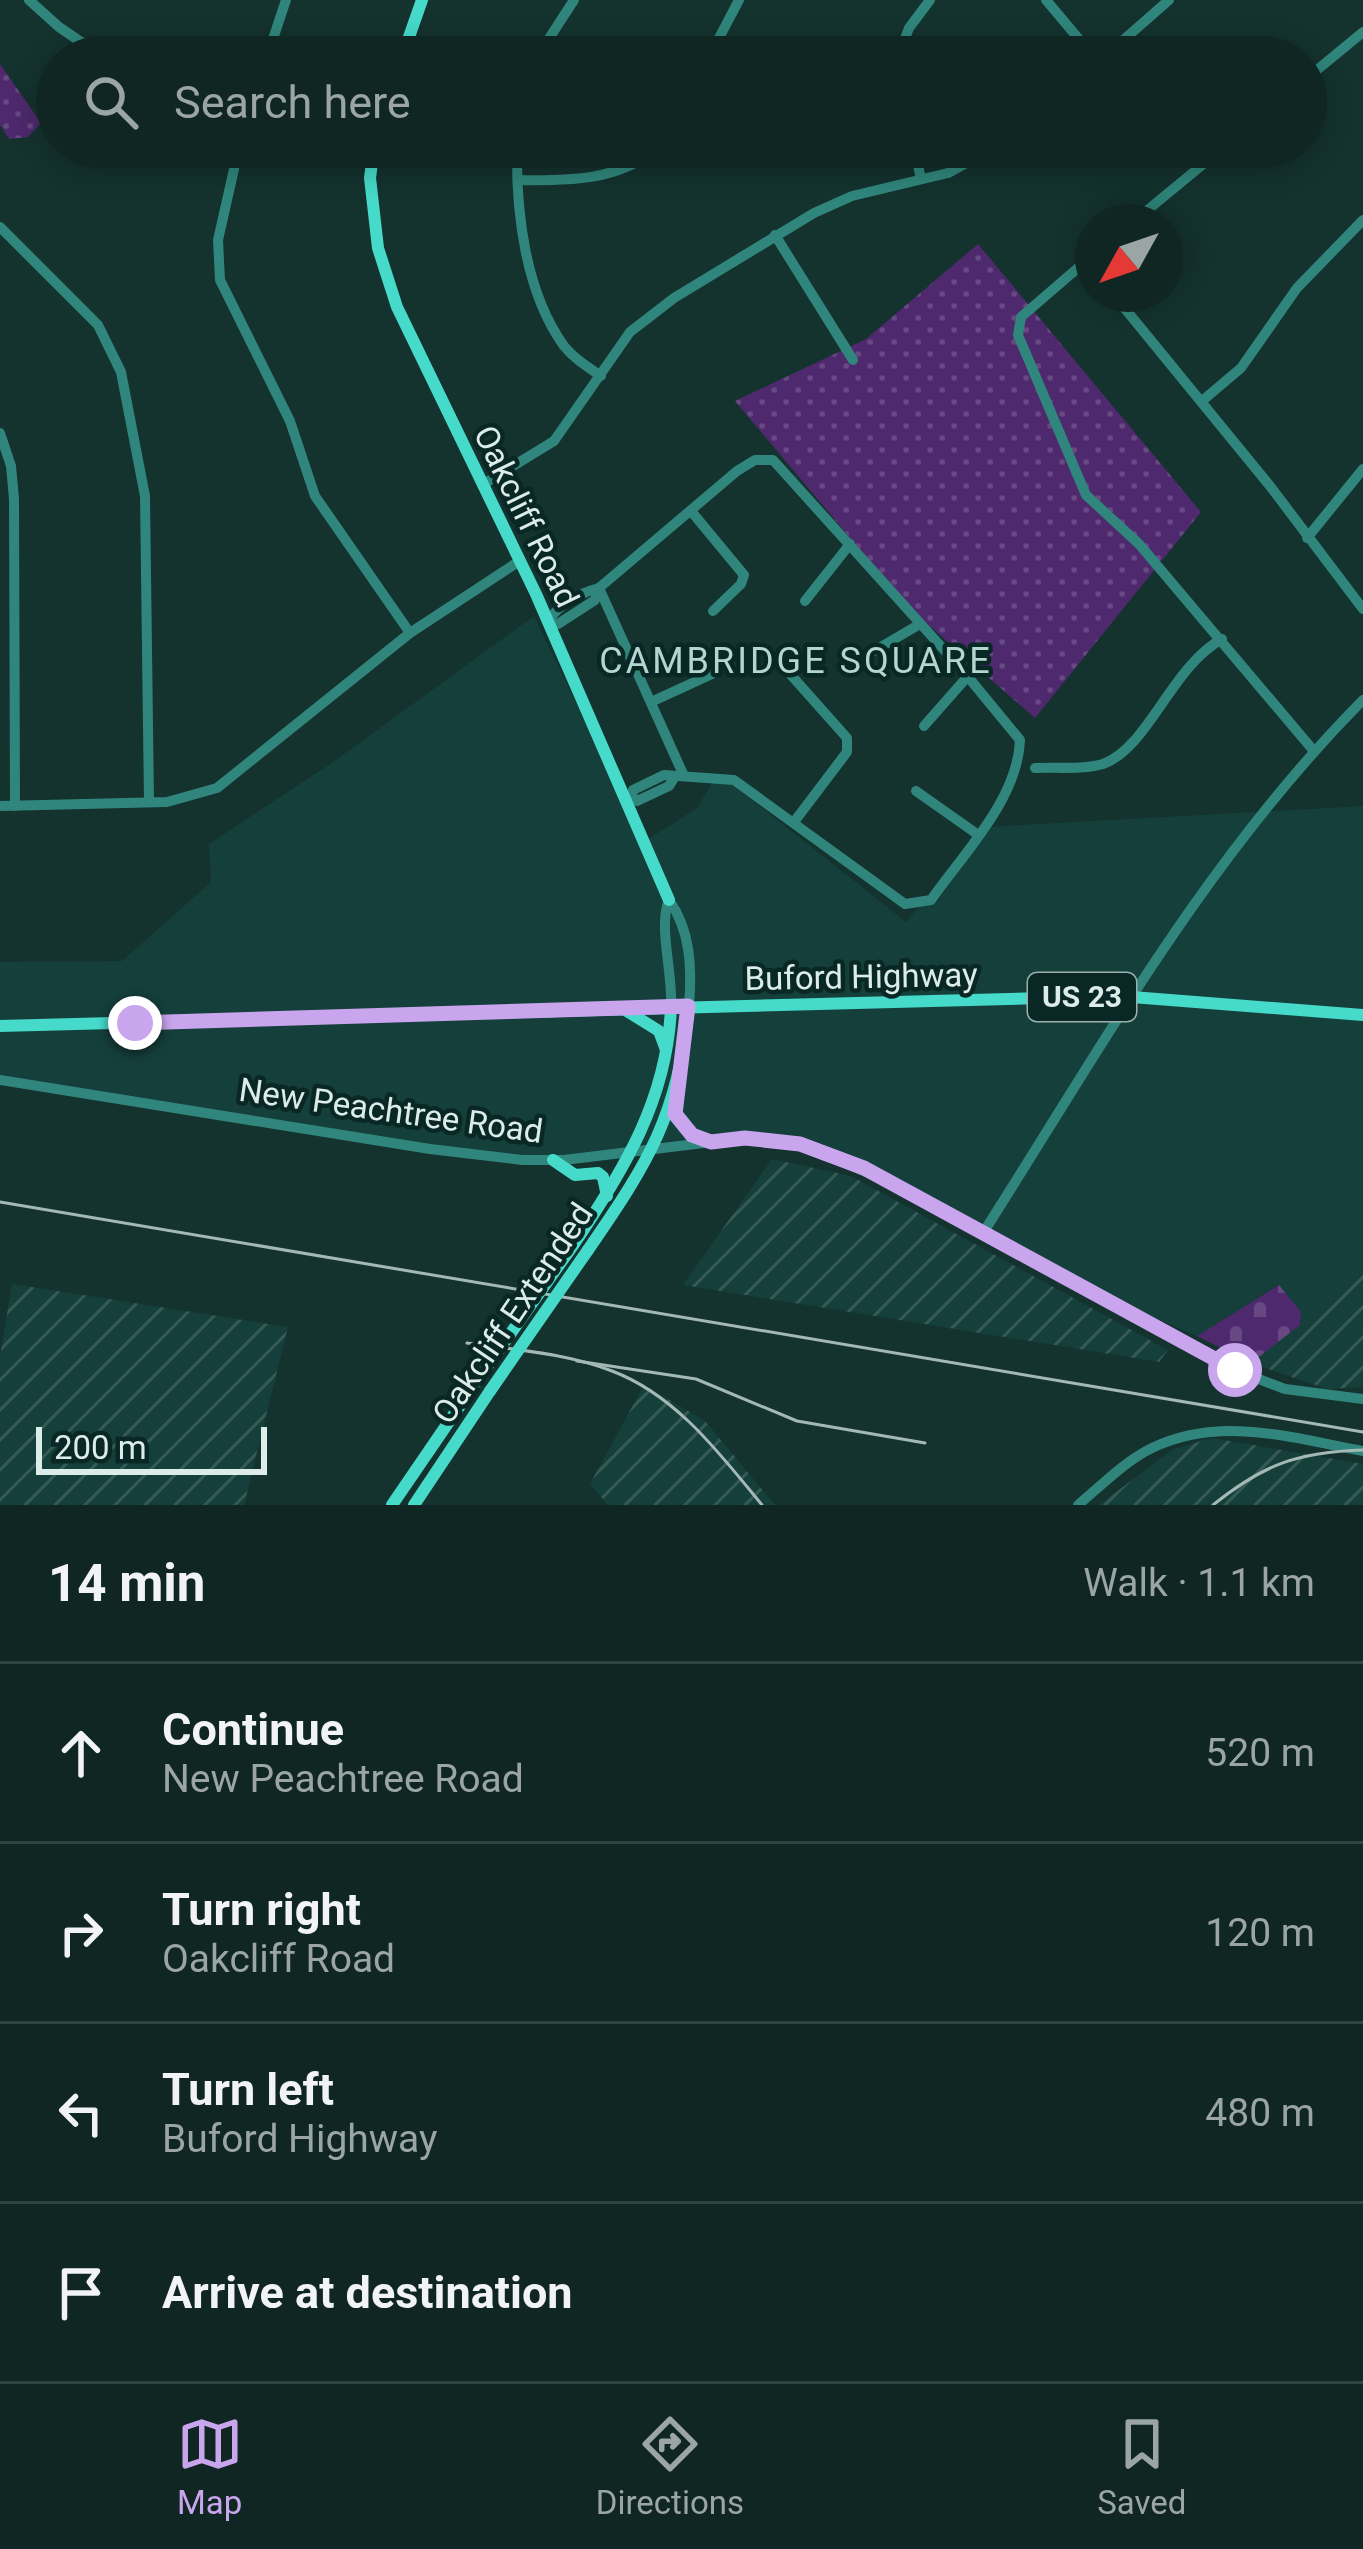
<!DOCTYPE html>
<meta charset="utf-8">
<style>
body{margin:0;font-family:Roboto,sans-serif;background:#182e2a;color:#f1f3f6}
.compass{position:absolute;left:1075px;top:204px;width:108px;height:108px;border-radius:50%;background:#0f2622;box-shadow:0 6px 30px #0003;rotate:230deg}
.scale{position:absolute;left:36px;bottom:30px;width:231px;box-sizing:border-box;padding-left:12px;border:6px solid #dbece9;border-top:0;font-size:33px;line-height:42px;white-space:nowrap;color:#dbece9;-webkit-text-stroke:9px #092825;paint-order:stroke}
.stop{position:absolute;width:36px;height:36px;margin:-27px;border:9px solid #c9a5ee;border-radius:50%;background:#fff}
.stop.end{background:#c9a5ee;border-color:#fff;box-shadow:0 3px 12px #0008}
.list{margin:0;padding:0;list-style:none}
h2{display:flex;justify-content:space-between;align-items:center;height:156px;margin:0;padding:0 48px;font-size:51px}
h2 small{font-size:39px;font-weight:400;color:#9ba5a5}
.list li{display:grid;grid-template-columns:78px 1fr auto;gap:36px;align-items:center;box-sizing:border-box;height:180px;padding:0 48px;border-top:3px solid #2f4340}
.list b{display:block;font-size:45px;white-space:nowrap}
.list p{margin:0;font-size:39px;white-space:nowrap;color:#9ba5a5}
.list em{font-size:39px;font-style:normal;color:#9ba5a5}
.icon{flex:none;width:66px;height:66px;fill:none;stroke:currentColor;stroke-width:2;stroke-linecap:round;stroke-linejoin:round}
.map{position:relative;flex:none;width:1363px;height:1505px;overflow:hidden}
.search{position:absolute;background:#0f2622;box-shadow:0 6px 30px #0003;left:36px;right:36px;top:36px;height:132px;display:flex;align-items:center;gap:30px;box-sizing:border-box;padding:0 42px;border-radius:66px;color:#9ba5a5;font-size:45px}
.sheet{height:876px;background:#0f2622}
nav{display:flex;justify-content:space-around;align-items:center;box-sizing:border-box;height:168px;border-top:3px solid #2f4340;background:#0f2622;font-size:33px;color:#9ba5a5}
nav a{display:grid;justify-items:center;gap:6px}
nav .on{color:#c9a5ee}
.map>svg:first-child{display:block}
</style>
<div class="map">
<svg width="1363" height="1505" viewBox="0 0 1363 1505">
<defs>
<pattern id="industrial-furrows" width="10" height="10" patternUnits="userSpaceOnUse" patternTransform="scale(3)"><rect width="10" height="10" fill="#153f3b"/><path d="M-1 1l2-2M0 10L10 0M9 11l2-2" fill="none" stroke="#365b57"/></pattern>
<pattern id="grass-dots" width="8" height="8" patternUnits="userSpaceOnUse" patternTransform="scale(3)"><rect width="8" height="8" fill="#4e296d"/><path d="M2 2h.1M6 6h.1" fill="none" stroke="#674882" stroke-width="1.8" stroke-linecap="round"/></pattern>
<pattern id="cemetery-stones" width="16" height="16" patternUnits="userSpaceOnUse" patternTransform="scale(3)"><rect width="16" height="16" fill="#4e296d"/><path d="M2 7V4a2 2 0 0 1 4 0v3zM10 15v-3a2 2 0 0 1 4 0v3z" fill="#674882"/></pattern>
</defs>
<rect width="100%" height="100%" fill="#14322e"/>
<!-- built -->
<path fill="#153f3b" d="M534,616L644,842L697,808L718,773L906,922L986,827L1363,806V1272L1300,1325L1301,1312L1278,1285L1197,1336L1108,1298L890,1180L810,1146L733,1136L599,1159L494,1156L0,1077V962L122,961L211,882L209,844L333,762Z"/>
<!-- industrial -->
<g fill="url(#industrial-furrows)">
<path d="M772,1159L851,1176L1168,1350L1159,1362L683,1285Z"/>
<path d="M1363,1272V1387L1327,1389L1251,1363Z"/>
<path d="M12,1284L288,1327L244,1505H0V1356Z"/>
<path d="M644,1385L705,1421L775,1505H608L590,1484Z"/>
<path d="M1212,1438L1363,1464V1505H1099L1173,1449Z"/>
</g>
<!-- grass -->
<g fill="url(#grass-dots)">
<path d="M0,64L41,123L28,137L9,139L0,125Z"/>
<path d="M978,244L1201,512L1035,718L909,608L735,401L866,339Z"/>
</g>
<!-- cemetery -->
<path fill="url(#cemetery-stones)" d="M1279,1285L1301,1312L1300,1325L1251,1363L1197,1336Z"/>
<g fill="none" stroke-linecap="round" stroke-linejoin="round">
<!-- minor -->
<g stroke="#30867c" stroke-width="10">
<path d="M29,0L59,27L103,57"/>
<path d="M1046,0L1094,57"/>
<path d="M267,57L286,0"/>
<path d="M537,57L574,0"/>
<path d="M709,57L739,0"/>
<path d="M898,57L909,28L930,0"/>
<path d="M1104,57L1169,0"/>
<path d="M1306,79L1363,32"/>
<path d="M97,147L104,152L116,147"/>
<path d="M239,147L218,240L220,280L290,421L315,496L410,633"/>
<path d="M517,147C516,212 525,292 564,346C574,359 588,367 601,376"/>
<path d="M914,147L921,179"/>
<path d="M518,180C571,181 617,181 661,147"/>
<path d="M1133,222L1224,147"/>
<path d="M0,227L98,325L121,372L145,496L149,802"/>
<path d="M775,235L853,360"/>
<path d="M1093,255L1021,317L1018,335L1086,495L1139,544L1313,750"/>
<path d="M1113,294L1270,486L1363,609"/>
<path d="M1202,401L1241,368L1297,288L1363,220"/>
<path d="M0,433L11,466L14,499L15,806"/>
<path d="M482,485L554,441L630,332L674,298L814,213L852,196L948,173L995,147"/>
<path d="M691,511L744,575L741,584L713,611"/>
<path d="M1307,538L1363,469"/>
<path d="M599,588L684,776"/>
<path d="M805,601L850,544"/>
<path d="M548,622L558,624L595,600L599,588L737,471L755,460H773L964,672L1020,740C1018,799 963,854 931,900L905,904L734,780L664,775L633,790L632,797L625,800"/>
<path d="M548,622C557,605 580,593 599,588"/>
<path d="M874,651L920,624"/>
<path d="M791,675L847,738V752L794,822"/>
<path d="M651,702L712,674"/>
<path d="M924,726L968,676"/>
<path d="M1035,768C1056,767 1083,770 1103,764C1148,748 1172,666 1222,639"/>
<path d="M916,791L977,834"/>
<path d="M632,797L637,801L669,786L674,778"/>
<path d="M0,806L167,802L217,788L410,633L518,562"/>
<path d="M669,900C691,931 692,969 689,1006"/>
<path d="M669,900C658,925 673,974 671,1006"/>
<path d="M0,1080L430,1149L522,1160H564L745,1138L800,1144L901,1187L1235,1370L1285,1389L1363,1399"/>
<path d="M676,1092C675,1119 682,1131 708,1141"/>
<path d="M983,1233C1101,1048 1207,857 1363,700"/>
<path d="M1078,1505C1101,1486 1125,1461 1152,1448C1221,1415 1292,1438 1363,1451"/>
</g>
<!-- major -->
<g stroke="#46daca" stroke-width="12">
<path d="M402,57L422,0"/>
<path d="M374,147L370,178L378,248L397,307L536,594L669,900"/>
<path d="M622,1008L659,1031L666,1050"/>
<path d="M0,1026L1119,996L1363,1015"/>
<path d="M553,1160L575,1175L598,1173L603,1177L607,1196"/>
<path d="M574,1244C624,1170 668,1098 671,1006"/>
<path d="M588,1250C650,1160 677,1117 689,1006"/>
<path d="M392,1505L474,1385"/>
<path d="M414,1505L490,1391"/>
</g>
<!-- rail -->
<g stroke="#a4b8b5" stroke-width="3">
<path d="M0,1202L1363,1432"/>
<path d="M467,1343C515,1350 567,1353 612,1371C676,1395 720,1454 762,1505"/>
<path d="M577,1361L696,1379L797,1421L925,1443"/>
<path d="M1213,1505C1264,1464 1298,1452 1363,1450"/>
</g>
<!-- major-bridge -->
<g stroke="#46daca" stroke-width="12">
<path d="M474,1385L574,1244"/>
<path d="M490,1391L588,1250"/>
</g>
</g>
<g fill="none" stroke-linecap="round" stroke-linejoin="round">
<!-- route -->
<path stroke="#c9a5ee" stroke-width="15" d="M135,1023L688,1006L675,1114L692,1135L711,1142L745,1138L800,1144L864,1168L1235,1370"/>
</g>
<g text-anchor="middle" stroke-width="9" stroke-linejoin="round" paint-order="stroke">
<!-- shield labels -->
<rect fill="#092825" stroke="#9cb1ae" stroke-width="3" x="1028" y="973" width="108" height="48" rx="9"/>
<g font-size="30" font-weight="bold" fill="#dbece9">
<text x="1082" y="1007">US 23</text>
</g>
<!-- street labels -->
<g font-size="33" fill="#dbece9" stroke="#092825">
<text transform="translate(527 516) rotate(64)" y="12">Oakcliff Road</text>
<text transform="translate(861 976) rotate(-1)" y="12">Buford Highway</text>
<text transform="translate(391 1110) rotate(8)" y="12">New Peachtree Road</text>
<text transform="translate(512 1313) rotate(-56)" y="12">Oakcliff Extended</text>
</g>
<!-- neighbourhood labels -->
<g font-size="36" letter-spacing="3" fill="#b4d6d1" stroke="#092825">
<text x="796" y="673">CAMBRIDGE SQUARE</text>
</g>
</g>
</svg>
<svg class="compass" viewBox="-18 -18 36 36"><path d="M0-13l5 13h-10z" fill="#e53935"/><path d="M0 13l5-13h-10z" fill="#9ba5a5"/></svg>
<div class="scale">200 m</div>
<div class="stop" style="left:1235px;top:1370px"></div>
<div class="stop end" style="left:135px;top:1023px"></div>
<div class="search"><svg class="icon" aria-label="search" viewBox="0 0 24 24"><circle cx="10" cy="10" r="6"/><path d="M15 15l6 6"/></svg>Search here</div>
</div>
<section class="sheet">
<h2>14 min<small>Walk · 1.1 km</small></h2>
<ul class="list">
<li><svg class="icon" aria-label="ahead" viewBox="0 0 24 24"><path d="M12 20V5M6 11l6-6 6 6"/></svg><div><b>Continue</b><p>New Peachtree Road</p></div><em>520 m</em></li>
<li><svg class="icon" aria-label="right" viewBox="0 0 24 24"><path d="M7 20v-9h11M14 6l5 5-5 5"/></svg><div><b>Turn right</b><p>Oakcliff Road</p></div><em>120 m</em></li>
<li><svg class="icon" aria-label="left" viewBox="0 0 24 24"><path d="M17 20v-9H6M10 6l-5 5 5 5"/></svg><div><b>Turn left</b><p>Buford Highway</p></div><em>480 m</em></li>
<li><svg class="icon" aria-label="arrive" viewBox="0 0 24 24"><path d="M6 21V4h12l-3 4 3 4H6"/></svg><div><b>Arrive at destination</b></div></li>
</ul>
</section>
<nav>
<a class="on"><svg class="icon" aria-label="map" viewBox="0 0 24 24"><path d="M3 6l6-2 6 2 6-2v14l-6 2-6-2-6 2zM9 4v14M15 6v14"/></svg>Map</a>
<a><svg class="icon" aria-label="directions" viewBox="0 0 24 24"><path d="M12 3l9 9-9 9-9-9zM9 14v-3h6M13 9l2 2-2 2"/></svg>Directions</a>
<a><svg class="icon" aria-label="saved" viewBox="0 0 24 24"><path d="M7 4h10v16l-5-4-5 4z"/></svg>Saved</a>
</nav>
